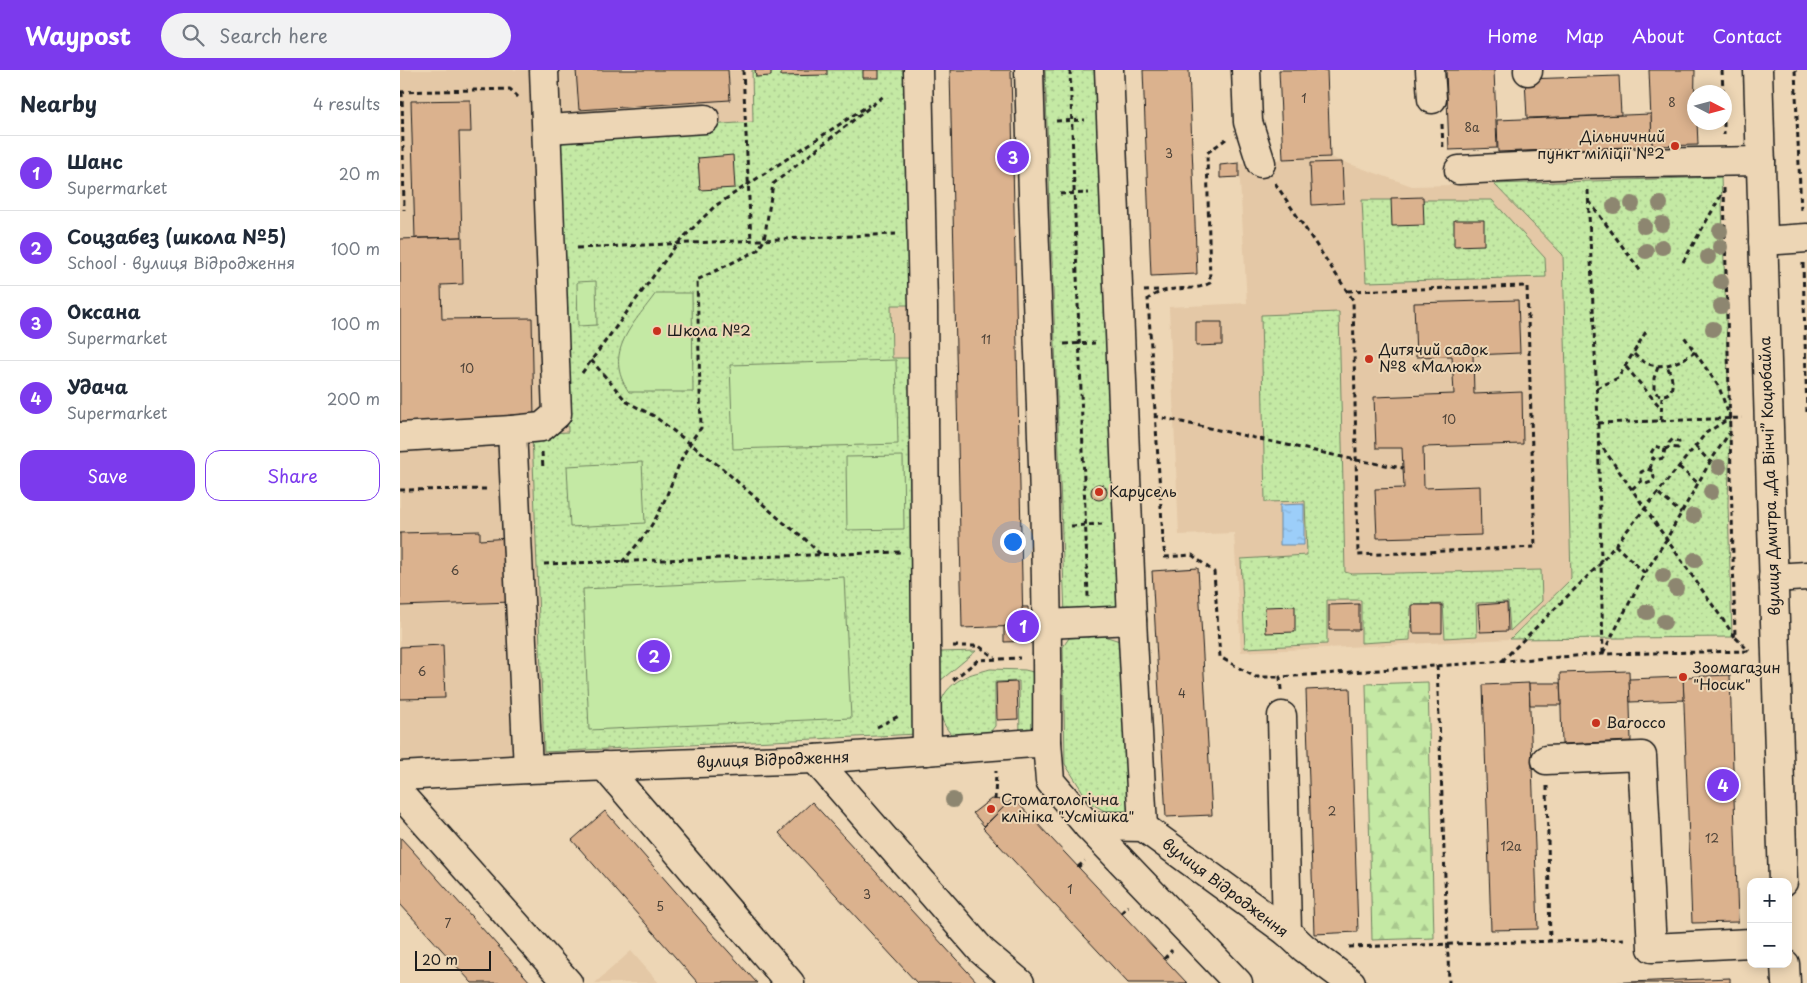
<!DOCTYPE html>
<meta charset="utf-8">
<style>
body{margin:0;font-family:"Playpen Sans",sans-serif;background:#f2f2f3;color:#1f2937}
.controls{position:absolute;right:15px;bottom:15px;display:grid;overflow:hidden;border-radius:10px;box-shadow:0 2px 12px #0003}
.controls button{width:45px;height:45px;display:grid;place-items:center;padding:0;border:0;border-bottom:1px solid #e0e1e3;background:#fff;color:#1f2937;font:25px sans-serif}
.compass{position:absolute;left:1287px;top:15px;width:45px;height:45px;border-radius:50%;background:#fff;box-shadow:0 2px 12px #0003;rotate:96deg}
.scale{position:absolute;left:15px;bottom:12px;width:76px;box-sizing:border-box;padding-left:5px;border:2px solid #1c1c1c;border-top:0;font-size:14px;line-height:18px;white-space:nowrap;color:#1c1c1c;-webkit-text-stroke:4px #edd6b5;paint-order:stroke}
.you{position:absolute;left:612px;top:471px;width:18px;height:18px;margin:-12px;border:4px solid #fff;border-radius:50%;background:#1a73e8;box-shadow:0 0 0 8px #1a73e833}
.badge{display:grid;place-items:center;width:32px;height:32px;border-radius:50%;background:#7c3aed;color:#fff;font-size:16px;font-weight:700}
.pin{position:absolute;translate:-50% -50%;border:2px solid #fff;box-shadow:0 1px 5px #0006}
.list{margin:0;padding:0;list-style:none}
h2{display:flex;justify-content:space-between;align-items:center;height:65px;margin:0;padding:0 20px;font-size:21px}
h2 small{font-size:16px;font-weight:400;color:#747a83}
.list li{display:grid;grid-template-columns:32px 1fr auto;gap:15px;align-items:center;box-sizing:border-box;height:75px;padding:0 20px;border-top:1px solid #e0e1e3}
.list b{display:block;font-size:19px;white-space:nowrap}
.list p{margin:0;font-size:16px;white-space:nowrap;color:#747a83}
.list em{font-size:16px;font-style:normal;color:#747a83}
.actions{display:flex;gap:10px;padding:15px 20px}
.actions a{flex:1;padding:11px 0;border:1px solid #7c3aed;border-radius:15px;text-align:center;font-size:18px;color:#7c3aed}
.actions .main{background:#7c3aed;color:#fff}
.icon{flex:none;width:28px;height:28px;fill:none;stroke:currentColor;stroke-width:2;stroke-linecap:round;stroke-linejoin:round}
.map{position:relative;flex:none;width:1407px;height:913px;overflow:hidden}
header{display:flex;align-items:center;gap:30px;box-sizing:border-box;height:70px;padding:0 25px;background:#7c3aed;color:#fff}
header strong{font-size:24px}
nav{display:flex;gap:28px;margin-inline-start:auto;font-size:18px}
.search{width:350px;height:45px;background:#f2f2f3;display:flex;align-items:center;gap:12px;box-sizing:border-box;padding:0 18px;border-radius:28px;color:#747a83;font-size:19px}
main{display:flex}
aside{flex:1;background:#fff}
.map>svg:first-child{display:block}
</style>
<header>
<strong>Waypost</strong>
<div class="search"><svg class="icon" aria-label="search" viewBox="0 0 24 24"><circle cx="10" cy="10" r="6"/><path d="M15 15l6 6"/></svg>Search here</div>
<nav><a>Home</a><a>Map</a><a>About</a><a>Contact</a></nav>
</header>
<main>
<aside>
<h2>Nearby<small>4 results</small></h2>
<ul class="list">
<li><span class="badge">1</span><div><b>Шанс</b><p>Supermarket</p></div><em>20 m</em></li>
<li><span class="badge">2</span><div><b>Соцзабез (школа №5)</b><p>School · вулиця Відродження</p></div><em>100 m</em></li>
<li><span class="badge">3</span><div><b>Оксана</b><p>Supermarket</p></div><em>100 m</em></li>
<li><span class="badge">4</span><div><b>Удача</b><p>Supermarket</p></div><em>200 m</em></li>
</ul>
<div class="actions"><a class="main">Save</a><a>Share</a></div>
</aside>
<div class="map">
<svg width="1407" height="913" viewBox="0 0 1407 913">
<defs>
<pattern id="green-dots" width="8" height="8" patternUnits="userSpaceOnUse" patternTransform="scale(1.25)"><rect width="8" height="8" fill="#c4e9a4"/><path d="M2 2h.1M6 6h.1" fill="none" stroke="#a8c78d" stroke-width="1.8" stroke-linecap="round"/></pattern>
<pattern id="forest-firs" width="22" height="20" patternUnits="userSpaceOnUse" patternTransform="scale(1.25)"><rect width="22" height="20" fill="#c4e9a4"/><path d="M5 1l3.5 6h-7zM16 11l3.5 6h-7z" fill="#a8c78d"/></pattern>
<pattern id="water-ripples" width="26" height="14" patternUnits="userSpaceOnUse" patternTransform="scale(1.25)"><rect width="26" height="14" fill="#9ccef9"/><path d="M2 4q2-2 4 0t4 0M15 11q2-2 4 0t4 0" fill="none" stroke="#86b0d5"/></pattern>
</defs>
<rect width="100%" height="100%" fill="#edd6b5"/>
<filter id="ink" filterUnits="userSpaceOnUse"><feTurbulence type="fractalNoise" baseFrequency=".02" numOctaves="2"/><feDisplacementMap in="SourceGraphic" scale="10" xChannelSelector="R" yChannelSelector="G"/><feConvolveMatrix kernelMatrix="1 2 1 2 8 2 1 2 1" color-interpolation-filters="sRGB"/></filter>
<g filter="url(#ink)">
<!-- built -->
<g fill="#e4c8a6">
<path d="M0,0H342L349,112L512,134L511,660L0,692Z"/>
<path d="M930,87L1012,116L1094,114L1163,185L1171,509L1110,569L841,582L834,463L779,465L769,237L847,233L839,94L883,89Z"/>
<path d="M231,881L259,913H195Z"/>
</g>
<!-- green -->
<g fill="url(#green-dots)" stroke="#708260">
<path d="M352,0H506L511,235H491L492,288H511L518,664L144,682L132,364L168,362L157,65L353,52Z"/>
<path d="M645,0H702L726,544L665,546Z"/>
<path d="M1321,107L1330,362L1328,434L1332,567L1110,569L1171,509L1163,185L1094,114Z"/>
<path d="M962,130H1092L1145,188L1146,207L966,212Z"/>
<path d="M939,242L945,502L952,504L1141,500L1142,531L1110,561L1108,532L1076,533L1077,566L1045,568L1043,534L1011,535L1010,570L961,573V530H927V574L845,578L841,489L907,485L905,431L865,432L861,245Z"/>
<path d="M704,566L723,572L734,741H705L690,733L665,694L663,577L669,568Z"/>
<path d="M576,581L540,611V582Z"/>
<path d="M590,599L625,600L637,603L638,659L620,665L619,611L595,612V656L587,666L559,672C534,651 533,624 563,608C571,603 581,602 590,599Z"/>
</g>
<!-- forest -->
<path fill="url(#forest-firs)" stroke="#708260" d="M1028,612L1034,868L972,870L966,614Z"/>
<!-- pitch -->
<g fill="#c4e9a4" stroke="#708260">
<path d="M196,211L197,255L178,256L177,212Z"/>
<path d="M256,223H292L293,322H229C202,283 233,255 256,223Z"/>
<path d="M496,290L498,374L333,379L330,295Z"/>
<path d="M503,386L504,459L447,460L446,387Z"/>
<path d="M242,392L245,453L170,457L167,396Z"/>
<path d="M444,507L451,648L189,660L183,519Z"/>
</g>
<!-- water -->
<path fill="url(#water-ripples)" stroke="#6987a1" d="M904,434V475H880V435Z"/>
<!-- building -->
<g fill="#dbb28e" stroke="#1c1c1c">
<path d="M176,0H328L330,30L179,40Z"/>
<path d="M355,0H371V6L356,7Z"/>
<path d="M381,0H427V5L381,6Z"/>
<rect x="463" y="0" width="16" height="8"/>
<path d="M550,0H611L623,556L562,558Z"/>
<path d="M743,0H789L797,204L751,206Z"/>
<path d="M879,0H927L930,87L883,89Z"/>
<path d="M1046,0H1094L1097,78L1049,80Z"/>
<path d="M1249,0H1295L1294,52H1297L1298,75L1252,76Z"/>
<path d="M1219,6L1221,45L1127,48L1125,9Z"/>
<path d="M70,30L71,62H59L62,167L15,168L11,31Z"/>
<path d="M1251,44L1252,76L1098,82L1097,50Z"/>
<path d="M333,85L335,118L300,120L298,88Z"/>
<path d="M942,92L944,133L912,135L910,93Z"/>
<path d="M839,93V107L820,108V95Z"/>
<path d="M1023,127L1024,155L992,156L991,128Z"/>
<path d="M1054,150H1084V175L1054,176Z"/>
<path d="M62,167L63,214L41,215L42,249L132,248L134,349L0,355V169Z"/>
<path d="M1118,230L1120,283L1073,285L1074,324L1122,322L1123,374L1023,377L1024,418L1080,416L1081,465L977,468L975,419L1004,418L1002,378H976L974,327L1054,324L1052,286L1016,287L1014,233Z"/>
<path d="M796,252H822V275L796,276Z"/>
<circle cx="699" cy="422" r="8"/>
<path d="M80,461V470L109,468L111,532L0,536V463Z"/>
<path d="M798,498L812,745L766,747L752,501Z"/>
<path d="M1107,533L1108,561L1080,562L1078,535Z"/>
<path d="M959,534V560H929V535Z"/>
<path d="M1012,535H1042V563H1013Z"/>
<path d="M895,536V562L866,563L865,537Z"/>
<path d="M622,537H628L629,571L604,572V556H623Z"/>
<path d="M43,575L45,628L0,629V577Z"/>
<path d="M1229,601L1231,671L1162,674L1160,603Z"/>
<path d="M1330,605L1338,852L1292,853L1283,607Z"/>
<path d="M1283,607L1284,630L1230,632L1229,609Z"/>
<path d="M617,612L618,649L597,650L596,613Z"/>
<path d="M1129,613L1138,859L1091,860L1083,615Z"/>
<path d="M1129,613H1160L1161,635H1130Z"/>
<path d="M950,618L958,862L914,864L906,620Z"/>
<path d="M613,728L635,751L787,913H728L583,758Z"/>
<path d="M591,729L603,730L607,734L584,756L573,743Z"/>
<path d="M412,732L476,802L578,913H517L379,763Z"/>
<path d="M205,741L310,861L357,913H298L172,770Z"/>
<path d="M0,767L12,780L131,913H72L0,834Z"/>
<path d="M1330,908V913H1204Z"/>
</g>
<g fill="none" stroke-linecap="round" stroke-linejoin="round">
<!-- minor casing -->
<g stroke="#1c1c1c" stroke-width="31">
<g id="minor">
<path d="M518,0L523,237L527,681"/>
<path d="M629,0C635,224 649,448 647,672"/>
<path d="M709,0L732,550L743,757"/>
<path d="M846,0L848,52L861,93"/>
<path d="M1030,0L1032,29"/>
<path d="M1128,0V1"/>
<path d="M1358,0L1383,812"/>
<path d="M148,59L305,49"/>
<path d="M1059,100L1178,94L1361,91"/>
<path d="M1363,171L1407,168"/>
<path d="M0,367L112,360"/>
<path d="M1373,508L1407,506"/>
<path d="M647,554L732,550"/>
<path d="M882,646L887,862"/>
<path d="M415,689L582,881L620,913"/>
<path d="M1146,690L1242,686L1252,878L1351,873"/>
<path d="M204,696L390,913"/>
<path d="M128,699L112,360L142,357L157,344L144,0"/>
<path d="M0,706L128,699L415,689L647,672L650,711L688,756L743,757L887,862L904,878L951,913"/>
<path d="M0,724L168,913"/>
<path d="M688,756L838,913"/>
<path d="M1385,894L1386,913"/>
</g>
</g>
<!-- path -->
<g stroke="#1c1c1c" stroke-width="3" stroke-dasharray="5 4" stroke-linecap="butt">
<path d="M343,0L351,171"/>
<path d="M670,0L688,527"/>
<path d="M1322,0L1323,22"/>
<path d="M1395,0L1401,142"/>
<path d="M0,22L110,19L118,27"/>
<path d="M2,22L4,140"/>
<path d="M656,51L685,50"/>
<path d="M1324,52V65"/>
<path d="M1042,54L1043,80"/>
<path d="M826,69L807,83L810,213C788,224 771,212 748,229L763,469L765,487L792,485L814,502L820,587L855,607H880"/>
<path d="M875,113L953,230L958,485L1135,477L1127,216L948,221"/>
<path d="M1324,118L1335,567L1349,581"/>
<path d="M1188,120L1198,353L1203,584"/>
<path d="M660,124L689,123"/>
<path d="M1189,131L1242,203"/>
<path d="M177,178L496,164"/>
<path d="M1283,192L1323,122"/>
<path d="M1403,193L1407,344"/>
<path d="M744,221L758,220"/>
<path d="M664,274L695,273"/>
<path d="M1234,284C1253,304 1275,295 1295,282"/>
<path d="M191,290L227,332L254,346L322,398L384,453L403,467L420,484"/>
<path d="M1226,297L1261,338"/>
<path d="M1258,297L1254,308V321C1260,328 1271,326 1272,316C1273,309 1270,302 1267,296"/>
<path d="M182,303L277,174L315,136L469,35"/>
<path d="M1197,318L1218,308L1247,260"/>
<path d="M754,346L956,390L1003,398"/>
<path d="M1261,350L1262,325"/>
<path d="M1198,353L1342,348"/>
<path d="M1198,371L1335,567"/>
<path d="M1296,377L1310,392"/>
<path d="M1265,379L1270,377L1278,378L1279,372L1273,369L1269,373L1270,377"/>
<path d="M142,382L143,399"/>
<path d="M1279,397L1298,413"/>
<path d="M1250,399L1253,388L1256,390L1263,388L1265,379L1255,376L1251,383L1253,388"/>
<path d="M1232,419L1241,411L1246,414L1251,412L1254,408L1253,401L1247,399L1241,402V411"/>
<path d="M0,420L89,419"/>
<path d="M1259,424L1281,443"/>
<path d="M671,456L702,454"/>
<path d="M1215,475L1245,503"/>
<path d="M222,492C237,475 252,458 261,438C274,411 281,381 301,358L297,210L358,180L364,170L373,114L485,25"/>
<path d="M144,494L500,482"/>
<path d="M553,576H579L595,588"/>
<path d="M1203,583L1245,503L1266,470L1310,392L1330,362"/>
<path d="M1102,591L1200,494L1306,363L1330,348L1319,317L1283,265"/>
<path d="M1037,595L1049,913"/>
<path d="M553,610L578,590L620,588"/>
<path d="M881,620L880,607L1203,584L1350,581"/>
<path d="M477,657L501,645"/>
<path d="M1147,716L1150,872"/>
<path d="M595,730L596,701"/>
<path d="M635,751L643,743"/>
<path d="M678,797L685,791"/>
<path d="M721,843L728,836"/>
<path d="M949,877L1225,869"/>
<path d="M764,889L772,880"/>
</g>
<!-- minor -->
<use href="#minor" stroke="#edd6b5" stroke-width="28"/>
</g>
<!-- trees -->
<g fill="#8d8670">
<circle cx="1232" cy="134" r="8"/>
<circle cx="1260" cy="134" r="8"/>
<circle cx="1214" cy="136" r="8"/>
<circle cx="1262" cy="154" r="8"/>
<circle cx="1244" cy="156" r="8"/>
<circle cx="1320" cy="161" r="8"/>
<circle cx="1262" cy="177" r="8"/>
<circle cx="1320" cy="177" r="8"/>
<circle cx="1246" cy="181" r="8"/>
<circle cx="1308" cy="187" r="8"/>
<circle cx="1321" cy="212" r="8"/>
<circle cx="1321" cy="236" r="8"/>
<circle cx="1313" cy="259" r="8"/>
<circle cx="1319" cy="397" r="8"/>
<circle cx="1311" cy="422" r="8"/>
<circle cx="1293" cy="446" r="8"/>
<circle cx="1295" cy="490" r="8"/>
<circle cx="1263" cy="506" r="8"/>
<circle cx="1276" cy="518" r="8"/>
<circle cx="1247" cy="542" r="8"/>
<circle cx="1264" cy="552" r="8"/>
<circle cx="553" cy="730" r="8"/>
</g>
</g>
<!-- markers -->
<g fill="#c8321e" stroke="#edd6b5" stroke-width="2">
<circle cx="1275" cy="76" r="5"/>
<circle cx="257" cy="261" r="5"/>
<circle cx="969" cy="289" r="5"/>
<circle cx="699" cy="422" r="5"/>
<circle cx="1283" cy="607" r="5"/>
<circle cx="1196" cy="653" r="5"/>
<circle cx="591" cy="739" r="5"/>
</g>
<g text-anchor="middle" stroke-width="4" stroke-linejoin="round" paint-order="stroke">
<!-- number labels -->
<g font-size="12" fill="#4c4238">
<text x="904" y="33">1</text>
<text x="1272" y="37">8</text>
<text x="1072" y="62">8а</text>
<text x="769" y="88">3</text>
<text x="586" y="274">11</text>
<text x="67" y="303">10</text>
<text x="1049" y="354">10</text>
<text x="55" y="505">6</text>
<text x="22" y="606">6</text>
<text x="782" y="628">4</text>
<text x="932" y="746">2</text>
<text x="1312" y="773">12</text>
<text x="1111" y="781">12а</text>
<text x="670" y="824">1</text>
<text x="467" y="829">3</text>
<text x="260" y="841">5</text>
<text x="48" y="858">7</text>
</g>
<!-- poi labels -->
<g font-size="15" fill="#1c1c1c" stroke="#edd6b5" text-anchor="start">
<text x="1265" y="72" text-anchor="end">Дільничний<tspan x="1265" dy="17">пункт міліції №2</tspan></text>
<text x="267" y="266">Школа №2</text>
<text x="979" y="285">Дитячий садок<tspan x="979" dy="17">№8 «Малюк»</tspan></text>
<text x="709" y="427">Карусель</text>
<text x="1293" y="603">Зоомагазин<tspan x="1293" dy="17">"Носик"</tspan></text>
<text x="1206" y="658">Barocco</text>
<text x="601" y="735">Стоматологічна<tspan x="601" dy="17">клініка "Усмішка"</tspan></text>
</g>
<!-- street labels -->
<g font-size="15" fill="#1c1c1c" stroke="#edd6b5">
<text transform="translate(1370 406) rotate(-92)" y="5">вулиця Дмитра „Да Вінчі” Коцюбайла</text>
<text transform="translate(373 690) rotate(-2)" y="5">вулиця Відродження</text>
<text transform="translate(825 818) rotate(37)" y="5">вулиця Відродження</text>
</g>
</g>
</svg>
<div class="controls">
<button>+</button>
<button>−</button>
</div>
<svg class="compass" viewBox="-18 -18 36 36"><path d="M0-13l5 13h-10z" fill="#e53935"/><path d="M0 13l5-13h-10z" fill="#747a83"/></svg>
<div class="scale">20 m</div>
<div class="you"></div>
<div class="pin badge" style="left:623px;top:556px">1</div>
<div class="pin badge" style="left:254px;top:586px">2</div>
<div class="pin badge" style="left:613px;top:87px">3</div>
<div class="pin badge" style="left:1323px;top:715px">4</div>
</div>
</main>
